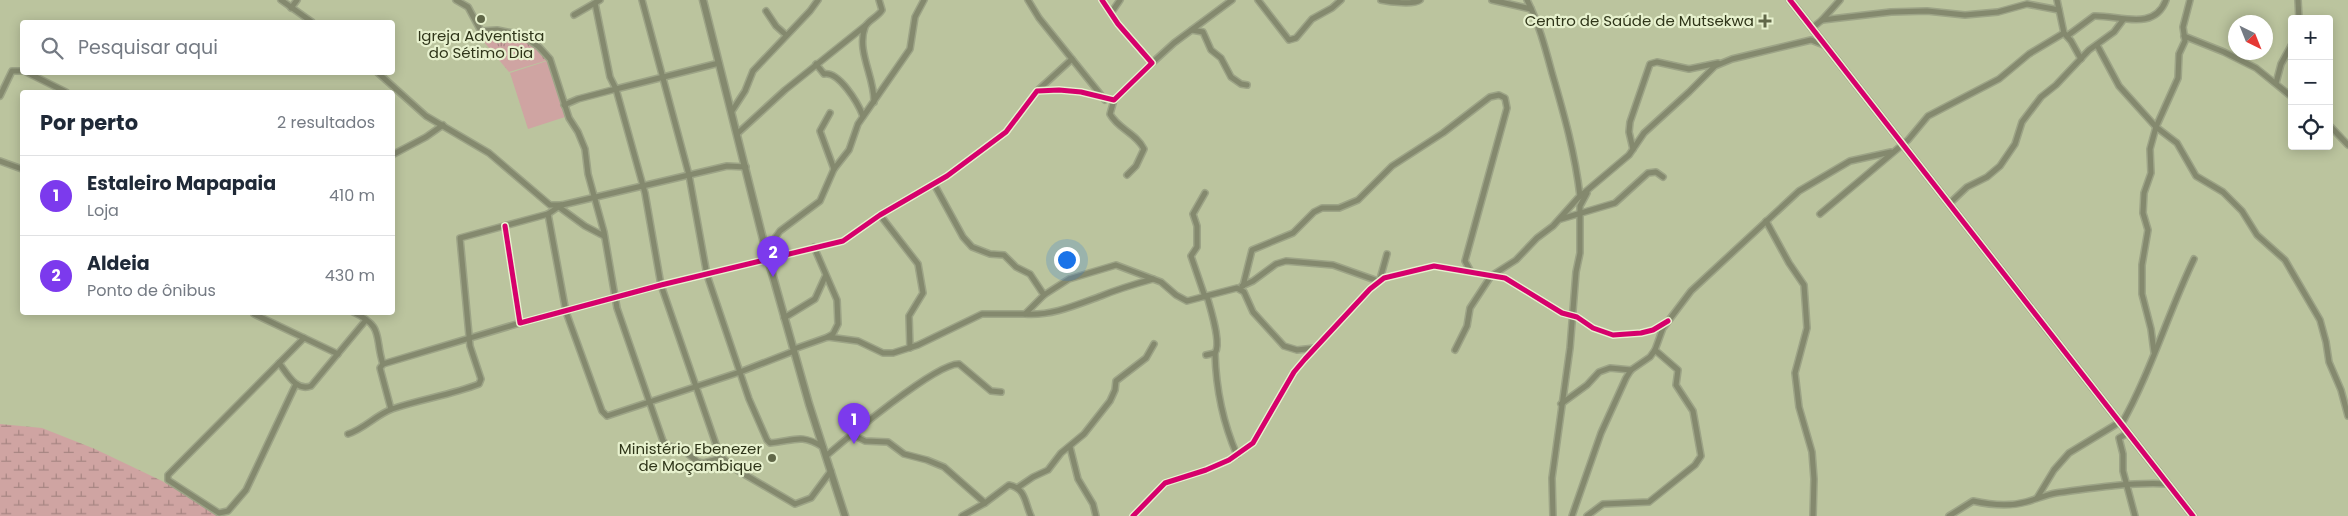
<!DOCTYPE html>
<html lang="pt">
<meta charset="utf-8">
<style>
body{margin:0;font-family:Poppins,sans-serif;background:#f6f6f7;color:#1f2937}
.controls{position:absolute;right:15px;top:15px;display:grid;overflow:hidden;border-radius:5px;box-shadow:0 2px 12px #0003}
.controls button{width:45px;height:45px;display:grid;place-items:center;padding:0;border:0;border-bottom:1px solid #e0e1e3;background:#fff;color:#1f2937;font:25px sans-serif}
.compass{position:absolute;left:2228px;top:15px;width:45px;height:45px;border-radius:50%;background:#fff;box-shadow:0 2px 12px #0003;rotate:137deg}
.you{position:absolute;left:1066px;top:259px;width:18px;height:18px;margin:-12px;border:4px solid #fff;border-radius:50%;background:#1a73e8;box-shadow:0 0 0 8px #1a73e833}
.badge{display:grid;place-items:center;width:32px;height:32px;border-radius:50%;background:#7c3aed;color:#fff;font-size:16px;font-weight:700}
.pin{position:absolute;translate:-50% -41px;filter:drop-shadow(0 1px 2px #0008)}
.pin::after{content:'';position:absolute;top:26px;width:18px;height:15px;background:inherit;clip-path:polygon(0 0,100% 0,50% 100%)}
.list{margin:0;padding:0;list-style:none}
h2{display:flex;justify-content:space-between;align-items:center;height:65px;margin:0;padding:0 20px;font-size:21px}
h2 small{font-size:16px;font-weight:400;color:#747a83}
.list li{display:grid;grid-template-columns:32px 1fr auto;gap:15px;align-items:center;box-sizing:border-box;height:80px;padding:0 20px;border-top:1px solid #e0e1e3}
.list b{display:block;font-size:19px;white-space:nowrap}
.list p{margin:0;font-size:16px;white-space:nowrap;color:#747a83}
.list em{font-size:16px;font-style:normal;color:#747a83}
.icon{flex:none;width:28px;height:28px;fill:none;stroke:currentColor;stroke-width:2;stroke-linecap:round;stroke-linejoin:round}
.map{position:relative;flex:none;width:2348px;height:516px;overflow:hidden}
.search{position:absolute;background:#fff;box-shadow:0 2px 12px #0003;left:20px;top:20px;width:375px;height:55px;display:flex;align-items:center;gap:12px;box-sizing:border-box;padding:0 18px;border-radius:5px;color:#747a83;font-size:19px}
.panel{position:absolute;background:#fff;box-shadow:0 2px 12px #0003;left:20px;top:90px;width:375px;height:225px;border-radius:5px}
.map>svg:first-child{display:block}
</style>
<div class="map">
<svg width="2348" height="516" viewBox="0 0 2348 516">
<defs>
<pattern id="grass-tufts" width="24" height="20" patternUnits="userSpaceOnUse" patternTransform="scale(1.25)"><rect width="24" height="20" fill="#cfa4a2"/><path d="M3 7l-1-3M5 7V3M7 7l1-3M15 17l-1-3M17 17v-4M19 17l1-3" fill="none" stroke="#a88683"/></pattern>
<pattern id="wetland-marsh" width="20" height="14" patternUnits="userSpaceOnUse" patternTransform="scale(1.25)"><rect width="20" height="14" fill="#cfa4a2"/><path d="M1 5h8M5 5V1M11 12h8M15 12V8" fill="none" stroke="#a88683"/></pattern>
</defs>
<rect width="100%" height="100%" fill="#bbc49e"/>
<!-- grass -->
<path fill="url(#grass-tufts)" d="M498,31C521,36 532,42 548,60L509,72L484,42Z"/>
<!-- wetland -->
<path fill="url(#wetland-marsh)" d="M0,424L42,428L95,449L162,481L221,516H0Z"/>
<!-- garden -->
<path fill="#cfa4a2" d="M547,61L565,117L528,129L510,73Z"/>
<g fill="none" stroke-linecap="round" stroke-linejoin="round">
<!-- minor casing -->
<g stroke="#9da487" stroke-width="8">
<g id="minor">
<path d="M281,0L312,22"/>
<path d="M456,0L468,7L481,31L497,30L522,35L539,47L550,59L569,118L578,132L585,149L588,174L604,232L617,308L663,441L667,445L683,450L698,462L703,463L722,458"/>
<path d="M642,0L689,175L707,275L749,399L767,440L770,443C794,441 800,433 823,447"/>
<path d="M1028,0L1039,18L1105,100"/>
<path d="M1258,0L1289,40L1296,38L1312,19L1332,8L1341,0"/>
<path d="M1381,0C1390,2 1414,5 1420,0"/>
<path d="M1492,0L1531,9"/>
<path d="M1527,0C1539,24 1545,47 1552,73C1564,114 1575,153 1580,196"/>
<path d="M2057,0L2064,33L2071,41L2081,59"/>
<path d="M2298,0L2299,19"/>
<path d="M291,8L297,0"/>
<path d="M766,11L776,26L786,35"/>
<path d="M1111,13L1120,0"/>
<path d="M574,15L600,0"/>
<path d="M1822,20L1840,0"/>
<path d="M1812,28L1822,20L1891,12L1927,11L1965,15L1998,12L2027,4L2059,10"/>
<path d="M1192,30L1203,32L1211,50L1221,58L1231,77L1241,84L1247,85"/>
<path d="M2067,36L2094,16C2119,15 2154,32 2166,0"/>
<path d="M2184,36L2224,52L2256,68L2292,97"/>
<path d="M2097,45L2119,86L2156,127L2177,143L2196,176L2223,192L2242,211L2257,235L2285,260L2320,320L2326,342L2329,362L2341,390L2348,416"/>
<path d="M719,63L616,89L645,193L661,285L720,456L737,470L795,504L811,498L831,471"/>
<path d="M1152,63L1174,43L1232,0"/>
<path d="M816,64L824,74C839,71 858,103 863,116"/>
<path d="M26,72L66,92"/>
<path d="M377,72L426,116L489,153L550,205H562L727,166L746,167"/>
<path d="M2276,83L2281,64L2292,44"/>
<path d="M1037,91L1072,59"/>
<path d="M0,96L12,71H22"/>
<path d="M1114,100L1110,114C1118,129 1136,133 1144,149L1136,166L1127,175"/>
<path d="M874,102C875,78 856,51 865,27C868,20 878,17 882,10L879,0"/>
<path d="M564,105L578,99L616,89L610,77L595,3"/>
<path d="M732,111L745,91L753,71L810,11L818,0"/>
<path d="M830,113L820,131L834,169"/>
<path d="M2329,125L2348,145"/>
<path d="M738,133L785,90L865,26"/>
<path d="M1633,149L1629,132L1630,122L1650,64L1657,62L1689,69L1718,63"/>
<path d="M392,155L426,137L443,125"/>
<path d="M0,161L22,169"/>
<path d="M934,184L963,237L972,247L990,254L1004,255L1016,267L1030,274L1044,295"/>
<path d="M1205,193L1193,214L1197,226V247L1191,256L1205,297"/>
<path d="M1949,204L1967,187L1987,177L2000,166L2015,144L2022,122L2041,97L2056,85L2089,50L2114,32L2123,20"/>
<path d="M559,207L585,226L604,236"/>
<path d="M548,214L566,312L602,411L607,416L740,372L794,351"/>
<path d="M1820,214L1908,140L1928,116L1999,79L2029,54L2064,33"/>
<path d="M880,215L918,264L923,293L909,316L910,348"/>
<path d="M1561,219L1615,203L1648,173L1656,172L1663,177"/>
<path d="M1766,221L1789,263L1804,285L1807,328L1795,373L1799,407L1812,452L1814,479L1813,516"/>
<path d="M505,226L520,323L661,285L843,241L880,215L947,176L1006,132L1037,91L1059,90L1081,92L1114,100L1152,63L1118,24L1102,0"/>
<path d="M814,247L837,300L838,324L833,334L828,337"/>
<path d="M766,250L780,231L820,201L834,169L849,150L858,124L910,49L915,17L924,0"/>
<path d="M1380,279L1387,254"/>
<path d="M1242,286L1253,281L1276,264L1286,261L1333,265L1378,281"/>
<path d="M1243,286L1252,250L1293,233L1314,212L1322,208H1339L1358,200L1392,166L1443,133L1490,97L1499,95L1505,98L1507,108L1465,261L1471,272"/>
<path d="M353,312C385,327 374,337 383,364L380,368L391,409"/>
<path d="M254,314L338,354"/>
<path d="M1025,314C1052,316 1076,305 1101,296C1118,289 1135,284 1153,279"/>
<path d="M784,318L815,299L825,277"/>
<path d="M794,349L828,337L858,341L883,353H893L918,345L982,314H1025L1044,295L1069,279L1116,265L1161,282L1176,295L1187,301L1237,288L1244,292L1253,312L1284,346L1297,350L1315,348"/>
<path d="M1455,350L1467,326L1470,308L1491,276L1516,260L1537,238L1553,226L1578,198L1629,155L1644,133L1689,92L1715,66L1732,59L1811,40L1824,45"/>
<path d="M2154,352L2151,329L2142,294V265L2148,230L2143,213L2144,193L2151,173L2150,149L2156,127L2178,78L2179,54L2185,41L2183,27L2190,0"/>
<path d="M1215,353C1216,388 1223,423 1237,455"/>
<path d="M1206,355L1215,353C1222,343 1210,308 1207,296"/>
<path d="M279,363C287,373 296,392 311,386L366,320"/>
<path d="M383,364L520,323"/>
<path d="M296,384L246,490L228,511L219,513L168,480V475L304,338"/>
<path d="M1561,404L1587,385L1599,372L1610,368L1631,370"/>
<path d="M2121,425C2151,372 2168,313 2194,259"/>
<path d="M2128,433L2119,438L2123,454V471L2135,516"/>
<path d="M348,434C364,429 376,415 392,409C421,399 451,395 479,384L481,379L470,346L460,238L548,214L561,205"/>
<path d="M851,434L865,441L888,442L904,454L927,460L944,467L985,503"/>
<path d="M1070,447L1078,479L1093,504L1096,516"/>
<path d="M826,456C847,438 936,363 959,364L991,391L1001,392"/>
<path d="M1017,488L1033,477L1048,470L1061,453L1084,434L1110,401L1115,390L1116,381L1146,358L1154,344"/>
<path d="M2037,498L2054,470L2069,453L2120,422"/>
<path d="M962,516L985,503L1009,485C1026,488 1025,504 1031,516"/>
<path d="M1133,516L1165,483L1206,470L1229,460L1253,443L1294,372L1305,359L1370,289L1384,278L1434,266L1505,278L1562,313L1577,317L1593,328L1613,335L1641,333L1653,330L1668,321"/>
<path d="M1553,516L1552,478L1570,348L1576,272L1580,253V206L1587,193"/>
<path d="M1572,516L1601,433L1626,378L1631,370L1650,357L1655,350L1663,328L1691,291L1799,191L1850,161L1891,152"/>
<path d="M1587,516L1603,504L1649,502L1695,465L1701,456L1693,411L1676,385L1678,370L1655,350"/>
<path d="M1949,516L1973,501C1991,505 2008,507 2026,502C2037,499 2045,495 2056,493C2092,488 2131,482 2168,484"/>
</g>
</g>
<!-- tertiary casing -->
<g stroke="#9da487" stroke-width="9">
<g id="tertiary">
<path d="M703,0L768,259L809,404L845,516"/>
<path d="M1790,0L2193,516"/>
</g>
</g>
<!-- minor -->
<use href="#minor" stroke="#84896e" stroke-width="5"/>
<!-- tertiary -->
<use href="#tertiary" stroke="#84896e" stroke-width="6"/>
<!-- cycleway casing -->
<g stroke="#e7f1ce" stroke-width="8">
<g id="cycleway">
<path d="M1790,0L2193,516"/>
<path d="M505,226L520,323L661,285L843,241L880,215L947,176L1006,132L1037,91L1059,90L1081,92L1114,100L1152,63L1118,24L1102,0"/>
<path d="M1133,516L1165,483L1206,470L1229,460L1253,443L1294,372L1305,359L1370,289L1384,278L1434,266L1505,278L1562,313L1577,317L1593,328L1613,335L1641,333L1653,330L1668,321"/>
</g>
</g>
<!-- cycleway -->
<use href="#cycleway" stroke="#d6006c" stroke-width="5"/>
</g>
<!-- markers -->
<g fill="#606748" stroke="#e7f1ce" stroke-width="2">
<circle cx="481" cy="19" r="5"/>
<path d="M1762.5 13.5h5v5h5v5h-5v5h-5v-5h-5v-5h5z"/>
<circle cx="772" cy="458" r="5"/>
</g>
<g text-anchor="middle" stroke-width="4.5" stroke-linejoin="round" paint-order="stroke">
<!-- poi labels -->
<g font-size="15" fill="#2f3519" stroke="#e7f1ce" text-anchor="end">
<text x="1754" y="26">Centro de Saúde de Mutsekwa</text>
<text x="481" y="41" text-anchor="middle">Igreja Adventista<tspan x="481" dy="17">do Sétimo Dia</tspan></text>
<text x="762" y="454">Ministério Ebenezer<tspan x="762" dy="17">de Moçambique</tspan></text>
</g>
</g>
</svg>
<div class="controls">
<button>+</button>
<button>−</button>
<button><svg class="icon" aria-label="locate" viewBox="0 0 24 24"><circle cx="12" cy="12" r="6"/><path d="M12 2v4M12 18v4M2 12h4M18 12h4"/></svg></button>
</div>
<svg class="compass" viewBox="-18 -18 36 36"><path d="M0-13l5 13h-10z" fill="#e53935"/><path d="M0 13l5-13h-10z" fill="#747a83"/></svg>
<div class="you"></div>
<div class="pin badge" style="left:854px;top:444px">1</div>
<div class="pin badge" style="left:773px;top:277px">2</div>
<div class="search"><svg class="icon" aria-label="search" viewBox="0 0 24 24"><circle cx="10" cy="10" r="6"/><path d="M15 15l6 6"/></svg>Pesquisar aqui</div>
<section class="panel">
<h2>Por perto<small>2 resultados</small></h2>
<ul class="list">
<li><span class="badge">1</span><div><b>Estaleiro Mapapaia</b><p>Loja</p></div><em>410 m</em></li>
<li><span class="badge">2</span><div><b>Aldeia</b><p>Ponto de ônibus</p></div><em>430 m</em></li>
</ul>
</section>
</div>
